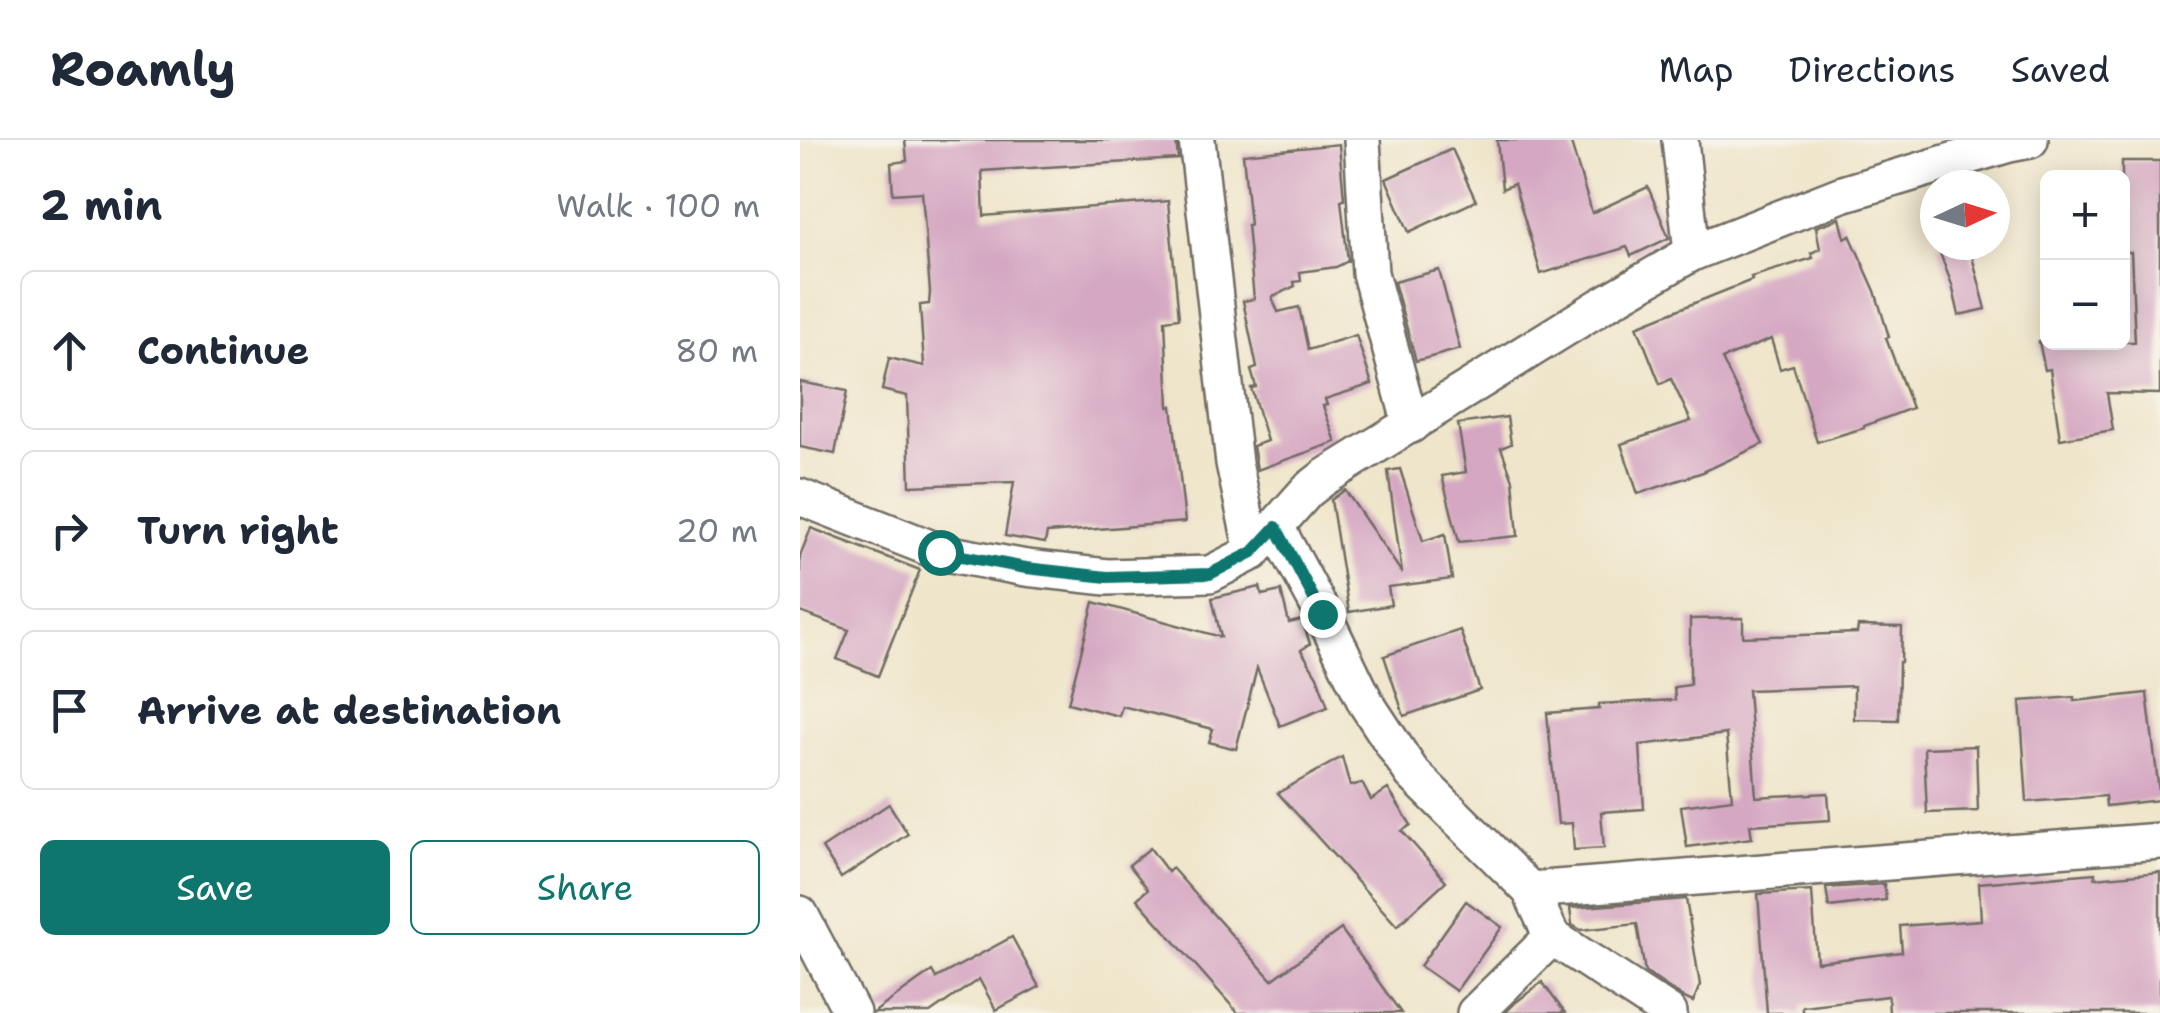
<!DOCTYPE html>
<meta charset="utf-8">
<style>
body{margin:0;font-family:"Shantell Sans",sans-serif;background:#f6f6f7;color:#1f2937}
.controls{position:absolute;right:30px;top:30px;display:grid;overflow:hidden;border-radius:15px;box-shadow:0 5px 25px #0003}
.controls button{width:90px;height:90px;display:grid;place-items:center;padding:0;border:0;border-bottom:2px solid #e0e1e3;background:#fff;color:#1f2937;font:50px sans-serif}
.compass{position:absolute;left:1120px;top:30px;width:90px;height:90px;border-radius:50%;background:#fff;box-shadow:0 5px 25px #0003;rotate:86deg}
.stop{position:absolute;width:30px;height:30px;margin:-22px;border:8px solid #0f766e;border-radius:50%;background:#fff}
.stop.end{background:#0f766e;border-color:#fff;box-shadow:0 2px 10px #0008}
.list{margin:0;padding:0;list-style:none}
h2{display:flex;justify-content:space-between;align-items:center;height:130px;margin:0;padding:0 40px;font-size:42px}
h2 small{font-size:32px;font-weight:400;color:#747a83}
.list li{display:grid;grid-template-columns:65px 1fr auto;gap:30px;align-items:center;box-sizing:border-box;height:160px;margin:0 20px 20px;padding:0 20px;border:2px solid #e0e1e3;border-radius:15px}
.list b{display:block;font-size:38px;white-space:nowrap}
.list em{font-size:32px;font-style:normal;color:#747a83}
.actions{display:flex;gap:20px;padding:30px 40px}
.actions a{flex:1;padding:22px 0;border:2px solid #0f766e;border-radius:15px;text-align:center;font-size:35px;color:#0f766e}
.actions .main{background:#0f766e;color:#fff}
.icon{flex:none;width:55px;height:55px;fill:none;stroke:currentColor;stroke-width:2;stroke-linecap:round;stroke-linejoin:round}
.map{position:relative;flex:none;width:1360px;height:873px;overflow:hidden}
header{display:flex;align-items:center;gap:60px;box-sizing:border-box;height:140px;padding:0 50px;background:#fff;border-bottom:2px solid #e0e1e3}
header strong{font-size:48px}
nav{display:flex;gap:55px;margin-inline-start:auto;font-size:35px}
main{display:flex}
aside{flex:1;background:#fff}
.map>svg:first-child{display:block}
</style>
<header>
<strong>Roamly</strong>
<nav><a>Map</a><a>Directions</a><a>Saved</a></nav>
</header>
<main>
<aside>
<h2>2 min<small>Walk · 100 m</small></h2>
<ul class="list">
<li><svg class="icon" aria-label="ahead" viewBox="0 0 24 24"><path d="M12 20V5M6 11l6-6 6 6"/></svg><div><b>Continue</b></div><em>80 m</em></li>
<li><svg class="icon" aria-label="right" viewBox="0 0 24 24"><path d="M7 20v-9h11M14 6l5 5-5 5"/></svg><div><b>Turn right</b></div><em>20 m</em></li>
<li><svg class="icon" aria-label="arrive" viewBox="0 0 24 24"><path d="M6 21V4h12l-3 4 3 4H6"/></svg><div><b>Arrive at destination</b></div></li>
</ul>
<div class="actions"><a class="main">Save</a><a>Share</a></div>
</aside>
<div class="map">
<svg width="1360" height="873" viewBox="0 0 1360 873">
<rect width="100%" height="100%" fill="#f7f3e8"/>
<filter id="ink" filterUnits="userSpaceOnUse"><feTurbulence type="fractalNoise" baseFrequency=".01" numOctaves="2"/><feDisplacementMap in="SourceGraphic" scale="20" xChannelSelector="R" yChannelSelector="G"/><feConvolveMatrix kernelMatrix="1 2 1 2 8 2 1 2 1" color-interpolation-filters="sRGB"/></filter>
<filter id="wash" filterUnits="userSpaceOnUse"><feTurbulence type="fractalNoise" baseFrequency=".0048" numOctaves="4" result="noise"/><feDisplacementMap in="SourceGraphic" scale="40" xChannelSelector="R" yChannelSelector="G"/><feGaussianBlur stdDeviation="2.25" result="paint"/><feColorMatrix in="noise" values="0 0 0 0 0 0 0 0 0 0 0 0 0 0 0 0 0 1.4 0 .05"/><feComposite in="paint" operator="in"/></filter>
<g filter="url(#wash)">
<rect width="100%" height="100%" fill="#efe5ca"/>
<g id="blocks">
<!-- building -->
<g fill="#d5a7c2">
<path d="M105,0H376L378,19L182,31L184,76L368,61L379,178L365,180L369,267L372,266L385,382L247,393L245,403L205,396L214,342L110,346L107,256L82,250L89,218L124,226L120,165L129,164L130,152L122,52L93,54L91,23L107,21Z"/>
<path d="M697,0H770L792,73L848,47L869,98L831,116L827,107L741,134L714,44L702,49Z"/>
<path d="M539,4L544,59L541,60L548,121L536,127L500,132L501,141L494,142L495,146L472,157L478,172L499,167L508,210L556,195L572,244L525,259L527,265L523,266L536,302L457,330L453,306L467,301L451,248L456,247L451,230L457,228L443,161L454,159L447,85H450L443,14Z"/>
<path d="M652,9L676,61L609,92L586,39Z"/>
<path d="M1322,21H1360V254L1307,253L1313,290L1260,299L1250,229L1245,230L1239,202H1335L1331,112H1322Z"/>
<path d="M1040,78L1045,98L1050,95L1075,151L1089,197L1086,198L1112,268L1064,286V288L1017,302L993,225L980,229L971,199L922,219L963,304L903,332L838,354L821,304L891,281L871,239L860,244L837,186L952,140L951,137L1013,118L1011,113L1020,109L1016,87Z"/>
<path d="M1137,105H1169L1186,169L1159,175L1152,145Z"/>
<path d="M639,130L660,209L616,221L594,142Z"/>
<path d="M0,242L47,251L35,314L0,307Z"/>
<path d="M707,277L711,304L701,308L713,340L718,396L659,402L642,336L666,332L658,284Z"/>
<path d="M600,329L623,401L645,394L652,439L588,447L591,465L549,472L531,360L545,350L602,433L588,331Z"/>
<path d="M11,388L120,430L78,536L37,519L49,490L0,472V416Z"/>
<path d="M460,447L462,455L481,451L489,483L502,480L510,504L501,510L517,536L528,567L480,586L457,528L436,609L409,602L413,589L322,566L319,576L268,563L294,462L421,497L412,458Z"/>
<path d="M943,478V497L1057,493L1058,486L1102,487L1101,522H1099L1098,580L1054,579V546L948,550L956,657L1028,653L1030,680L950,685L952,698L887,707L881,666L932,659L926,594L840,605L844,669L801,672L804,708L774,710L772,683L758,684L747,573L799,569V564L875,560L874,547L890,545V479Z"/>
<path d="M660,490L680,550L604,576L584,516Z"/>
<path d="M1347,553L1360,660L1306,666L1305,656L1227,662L1220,561L1274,557V561Z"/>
<path d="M1176,606L1178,671L1127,673L1124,608Z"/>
<path d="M542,617L550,646L562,643L571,660L588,649L611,685L602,691L646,741L597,786L478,653Z"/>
<path d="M89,664L108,694L41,738L22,708Z"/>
<path d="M350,708L368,732L372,728L472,840L541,789L601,873H438L337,759L348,749L329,725Z"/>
<path d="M1360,732V873H1089L1088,856L1002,866V873H967L958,754L1012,751L1017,822L1102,812L1100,786L1181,780L1179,743L1295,733V738Z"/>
<path d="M1084,744L1086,760L1029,767L1026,748Z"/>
<path d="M886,759L900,845L893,862L884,858L845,832L837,784L781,790L772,785L770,768Z"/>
<path d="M666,761L702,787L656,851L620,826Z"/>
<path d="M212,797L239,847L196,870L179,839L130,873H73L132,831L136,838Z"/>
<path d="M742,842L765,873H705L715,863Z"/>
</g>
</g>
</g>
<g filter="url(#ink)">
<use href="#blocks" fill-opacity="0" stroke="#706c63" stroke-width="2.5"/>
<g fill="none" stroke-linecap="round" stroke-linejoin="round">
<!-- street casing -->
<g stroke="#706c63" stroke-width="40">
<g id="street">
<path d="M397,0L434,323L453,412"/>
<path d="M562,0L570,133L611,285"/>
<path d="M880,0L892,113"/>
<path d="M0,357L140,412L226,428L307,437L410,434L453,412L507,351L525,337L801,166L892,113L1042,54L1209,4L1230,0"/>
<path d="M476,387L523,474L566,563L612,633L730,750L752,797L869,873"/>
<path d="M730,750L1360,701"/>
<path d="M0,774L52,873"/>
<path d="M675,873L752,797"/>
</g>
</g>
<!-- street -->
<use href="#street" stroke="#fff" stroke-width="35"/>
</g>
</g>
<g fill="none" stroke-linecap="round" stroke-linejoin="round" filter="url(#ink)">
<!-- route -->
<path stroke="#0f766e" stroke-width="12" d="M140,412L226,428L307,437L410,434L453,412L476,387L522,474"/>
</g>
</svg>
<div class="controls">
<button>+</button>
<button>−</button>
</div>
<svg class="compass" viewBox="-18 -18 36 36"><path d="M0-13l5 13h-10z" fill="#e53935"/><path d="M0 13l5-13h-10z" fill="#747a83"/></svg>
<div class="stop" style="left:140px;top:412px"></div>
<div class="stop end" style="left:522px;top:474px"></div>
</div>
</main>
